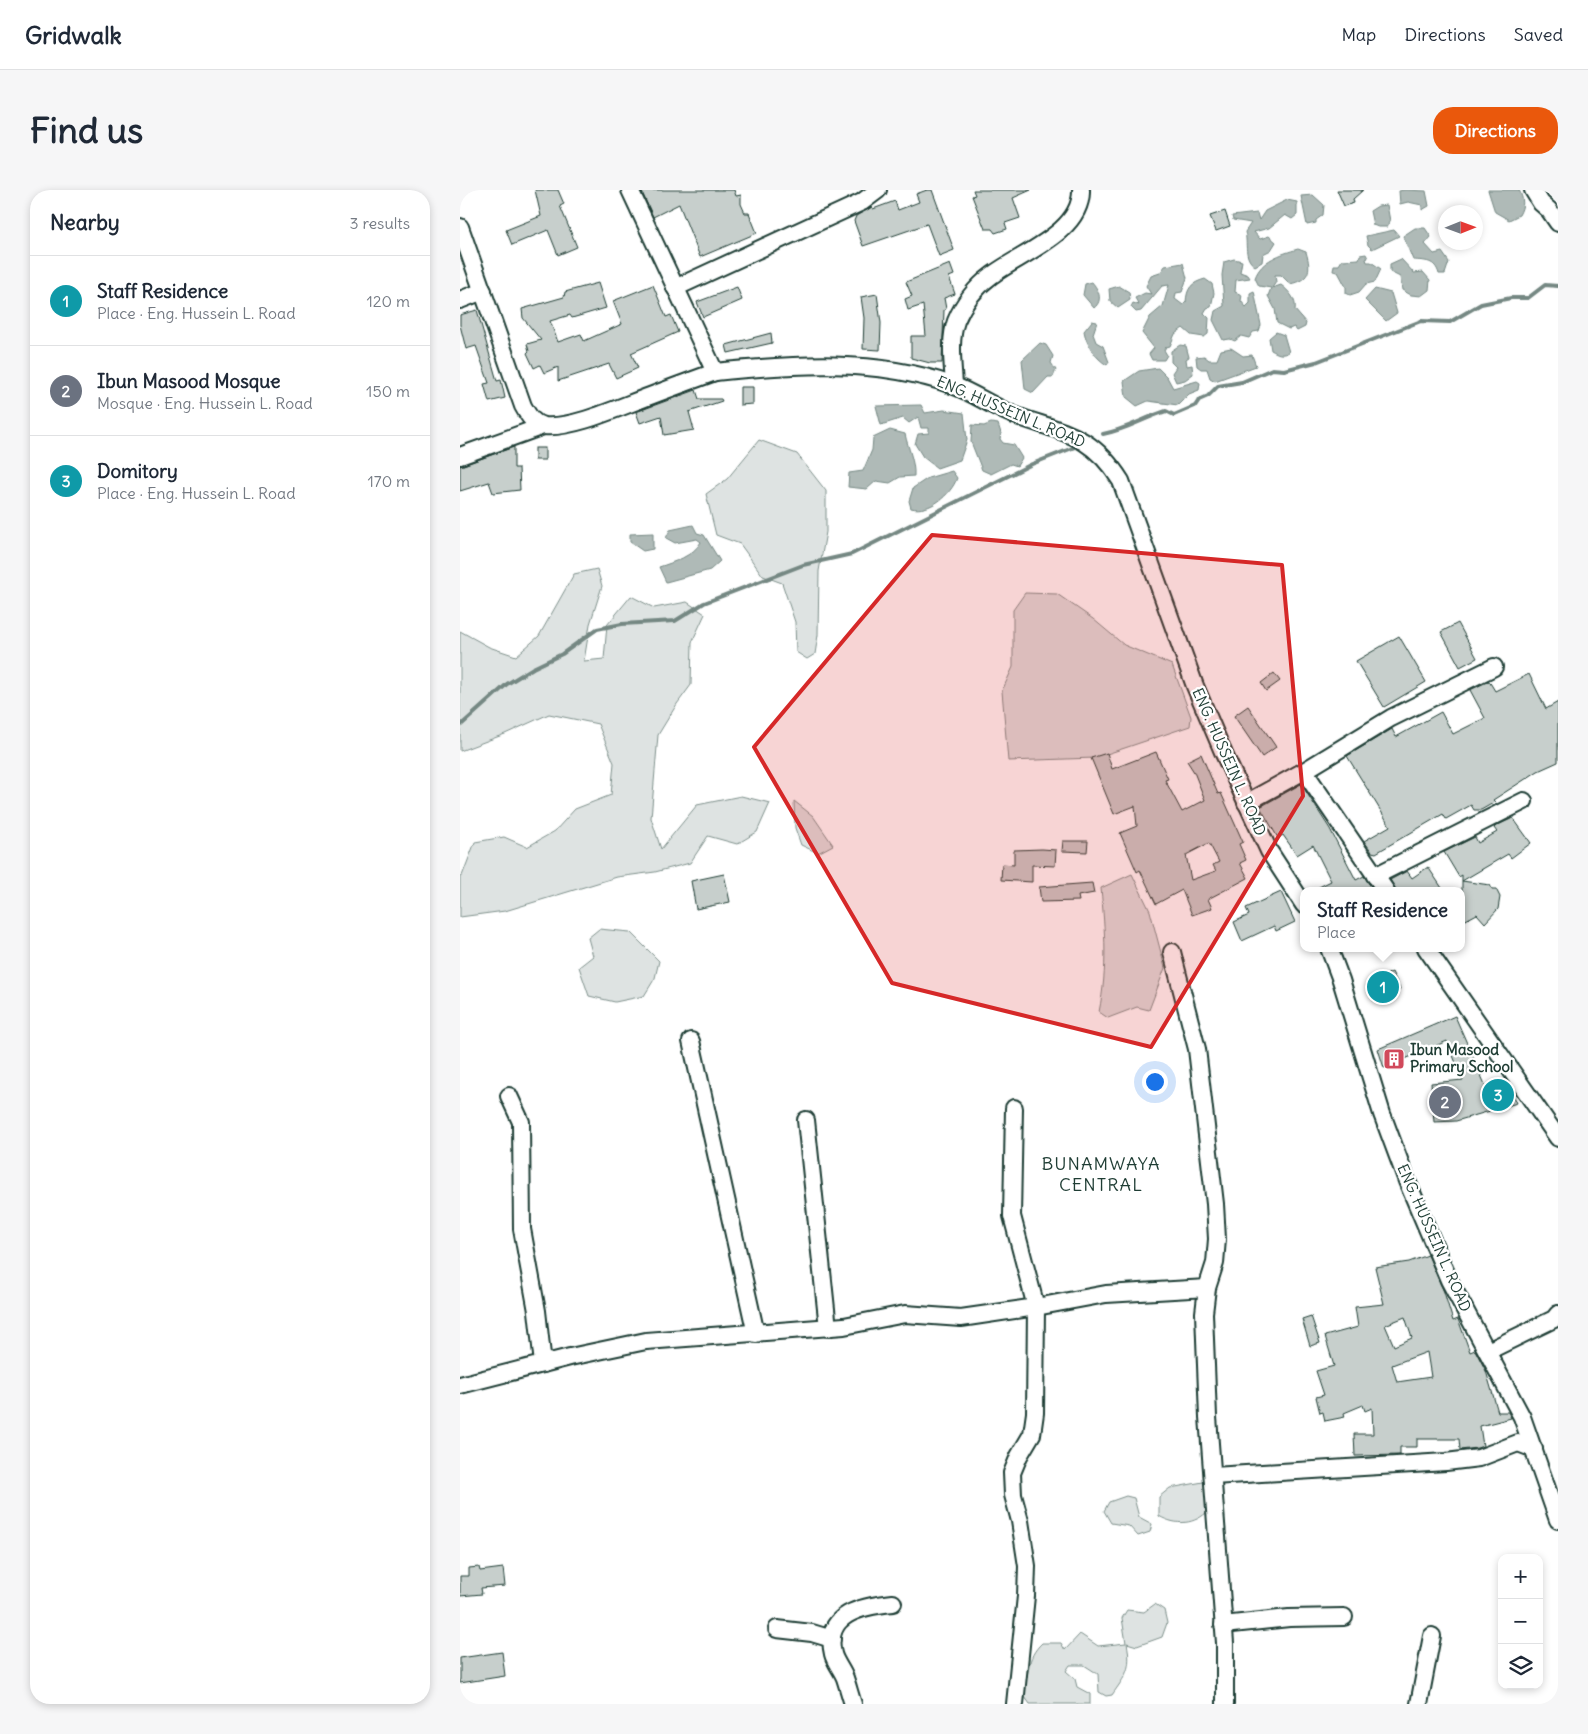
<!DOCTYPE html>
<meta charset="utf-8">
<style>
body{margin:0;font-family:Delius,sans-serif;background:#f6f6f7;color:#1f2937}
.controls{position:absolute;right:15px;bottom:15px;display:grid;overflow:hidden;border-radius:10px;box-shadow:0 2px 8px #0003}
.controls button{width:45px;height:45px;display:grid;place-items:center;padding:0;border:0;border-bottom:1px solid #e0e1e3;background:#fff;color:#1f2937;font:25px sans-serif}
.compass{position:absolute;left:978px;top:15px;width:45px;height:45px;border-radius:50%;background:#fff;box-shadow:0 2px 8px #0003;rotate:89deg}
.you{position:absolute;left:694px;top:891px;width:18px;height:18px;margin:-12px;border:4px solid #fff;border-radius:50%;background:#1a73e8;box-shadow:0 0 0 8px #1a73e833}
.badge{display:grid;place-items:center;width:32px;height:32px;border-radius:50%;background:#ea580c;color:#fff;font-size:16px;font-weight:700}
.pin{position:absolute;translate:-50% -50%;border:2px solid #fff;box-shadow:0 1px 5px #0006}
.popup{position:absolute;left:840px;top:697px;width:165px;height:65px;box-sizing:border-box;display:grid;place-content:center;border-radius:10px;background:#fff;filter:drop-shadow(0 1px 4px #0005);font-size:16px;white-space:nowrap;color:#747a83}
.popup b{font-size:19px;color:#1f2937}
.popup::after{content:'';position:absolute;left:50%;top:100%;margin-left:-10px;border:10px solid transparent;border-top-color:#fff}
.list{margin:0;padding:0;list-style:none}
h2{display:flex;justify-content:space-between;align-items:center;height:65px;margin:0;padding:0 20px;font-size:21px}
h2 small{font-size:16px;font-weight:400;color:#747a83}
.list li{display:grid;grid-template-columns:32px 1fr auto;gap:15px;align-items:center;box-sizing:border-box;height:90px;padding:0 20px;border-top:1px solid #e0e1e3}
.list b{display:block;font-size:19px;white-space:nowrap}
.list p{margin:0;font-size:16px;white-space:nowrap;color:#747a83}
.list em{font-size:16px;font-style:normal;color:#747a83}
.icon{flex:none;width:28px;height:28px;fill:none;stroke:currentColor;stroke-width:2;stroke-linecap:round;stroke-linejoin:round}
.map{position:relative;flex:none;width:1098px;height:1514px;overflow:hidden;border-radius:20px}
header{display:flex;align-items:center;gap:30px;box-sizing:border-box;height:70px;padding:0 25px;background:#fff;border-bottom:1px solid #e0e1e3}
header strong{font-size:24px}
nav{display:flex;gap:28px;margin-inline-start:auto;font-size:18px}
.intro{display:flex;align-items:center;justify-content:space-between;box-sizing:border-box;height:120px;padding:0 30px}
h1{margin:0;font-size:35px}
.button{padding:12px 22px;border-radius:20px;background:#ea580c;color:#fff;font-size:18px;font-weight:700}
main{display:flex;gap:30px;padding:0 30px}
aside{flex:1;background:#fff;border-radius:20px;box-shadow:0 2px 8px #0003}
.map>svg:first-child{display:block}
</style>
<header>
<strong>Gridwalk</strong>
<nav><a>Map</a><a>Directions</a><a>Saved</a></nav>
</header>
<div class="intro"><h1>Find us</h1><a class="button">Directions</a></div>
<main>
<aside>
<h2>Nearby<small>3 results</small></h2>
<ul class="list">
<li><span class="badge" style="background:#0f9aa8">1</span><div><b>Staff Residence</b><p>Place · Eng. Hussein L. Road</p></div><em>120 m</em></li>
<li><span class="badge" style="background:#6b7280">2</span><div><b>Ibun Masood Mosque</b><p>Mosque · Eng. Hussein L. Road</p></div><em>150 m</em></li>
<li><span class="badge" style="background:#0f9aa8">3</span><div><b>Domitory</b><p>Place · Eng. Hussein L. Road</p></div><em>170 m</em></li>
</ul>
</aside>
<div class="map">
<svg width="1098" height="1514" viewBox="0 0 1098 1514">
<rect width="100%" height="100%" fill="#fff"/>
<filter id="ink" filterUnits="userSpaceOnUse"><feTurbulence type="fractalNoise" baseFrequency=".02" numOctaves="2"/><feDisplacementMap in="SourceGraphic" scale="10" xChannelSelector="R" yChannelSelector="G"/><feConvolveMatrix kernelMatrix="1 2 1 2 8 2 1 2 1" color-interpolation-filters="sRGB"/></filter>
<g filter="url(#ink)">
<!-- green -->
<g fill="#dee3e2" stroke="#7e908b">
<path d="M299,250L337,264L366,301V342L359,381L358,445L355,464L347,469L336,462L335,432L322,393L303,386L280,354L256,345L246,304L267,289Z"/>
<path d="M137,379L142,396L130,434L124,471L144,469L147,435L171,406L194,418L227,412L245,424L232,452L231,495L217,514L198,545L191,628L201,659L237,615L281,606L310,613L297,642L277,654L248,646L230,673L195,682L157,687L45,721L0,727V686H2L15,652L44,647L67,657L95,641L115,619L151,605L154,573L138,534L89,524L45,544L0,561V441L29,457L56,466L79,446L114,384Z"/>
<path d="M565,403L597,404L633,429L664,455L712,475L731,527L730,536L635,568L548,571L542,501L553,477V420Z"/>
<path d="M334,611L353,626L373,655L358,663L341,655L335,638Z"/>
<path d="M672,684L690,721L705,778L689,820L677,817L648,828L639,822C648,777 645,743 641,698Z"/>
<path d="M139,739L170,742L199,771L195,788L184,806L155,812L129,806L119,777L133,766L128,748Z"/>
<path d="M743,1292L747,1296L749,1320C735,1335 716,1336 699,1326V1307L710,1298Z"/>
<path d="M666,1306L674,1308L679,1327L692,1334L690,1342L678,1346L669,1336L651,1333L644,1321L649,1312Z"/>
<path d="M695,1414L704,1420L707,1433L702,1447L677,1456L667,1453C672,1479 666,1485 652,1505L646,1506L639,1502L638,1484L624,1475H610L606,1481L615,1489L617,1497L630,1504V1514H570L562,1503C571,1482 565,1469 582,1453H601L605,1460L620,1444L638,1456L666,1453L662,1428L667,1420L684,1422Z"/>
</g>
<!-- water -->
<g fill="#afbab7" stroke="#758883">
<path d="M944,0L966,1L969,16L962,20V15L948,12L940,14L939,1Z"/>
<path d="M1028,0H1059C1064,10 1064,16 1059,25L1049,30L1035,22Z"/>
<path d="M853,5L864,15L863,25L856,30V33L847,35L841,6Z"/>
<path d="M827,10L837,12V25L832,29L825,25L809,38L794,42L800,49L809,46L816,52L811,60L803,64L802,72L795,76C783,68 788,54 785,42L791,33L773,30L772,26L797,23L799,30L805,21Z"/>
<path d="M927,15L930,31L927,37H918L913,35L910,21L918,16Z"/>
<path d="M955,38H965L971,47L965,54L974,64L982,62L989,72L985,84H979C975,70 966,71 953,70L943,46Z"/>
<path d="M934,40L939,46L912,59L908,55L906,46Z"/>
<path d="M838,59L846,62C852,81 849,90 830,94L821,85H815L816,92L812,98L821,95C829,101 837,110 835,120L846,133L845,137L837,141L834,137L829,139L817,133L815,119L808,106L811,98L799,96L795,88C801,70 821,64 838,59Z"/>
<path d="M906,64L908,68L906,69L907,72H911L921,79L915,92L906,94L899,102L890,105L886,103V97L878,82L873,81L874,75H879L882,70L899,69L900,65Z"/>
<path d="M774,69L782,71L780,82L788,85L790,88L776,90L775,102L782,105L781,111L786,117L790,113V103L794,101L801,135L799,141L793,142L789,148L781,146L775,151L770,149L763,150L753,130L755,121L764,116L762,85L764,72Z"/>
<path d="M941,69L954,83L963,82L970,90L969,100L961,106L951,105L942,100L940,87L930,82V74Z"/>
<path d="M723,73L727,88L722,102L716,103L715,109L723,115L726,112C727,98 731,93 745,89L752,94L754,103L751,117L747,118L744,123L749,128L748,144L744,147L731,145L723,138L715,144L710,156L706,157L704,160L707,165L704,170H692L689,164L694,158L682,143L690,127L703,116L709,95L702,96L681,121L676,122L671,117L673,113L679,115L675,108L685,103L691,104L686,96L691,86L700,83L705,76Z"/>
<path d="M632,92C638,99 644,110 634,118L623,105L625,94Z"/>
<path d="M659,96L669,102L670,110L658,118L650,111L649,99Z"/>
<path d="M915,99L931,103L937,123L926,131L905,110Z"/>
<path d="M632,131L637,132L633,144L636,152L643,156L649,172L647,175C636,169 626,154 624,141Z"/>
<path d="M816,142L824,145L829,162C822,166 818,164 811,160L809,148Z"/>
<path d="M580,153L586,155L593,166L591,173L596,180L593,187H588L573,203L565,199L562,170Z"/>
<path d="M720,155L726,156L729,167L726,169L727,176L732,175L733,184L725,190L716,192L712,183L716,177L711,172V161Z"/>
<path d="M771,158L783,166L792,165L796,176L755,191L750,188L747,179H741L737,176L736,167L744,166L749,170H757L761,160Z"/>
<path d="M698,178L707,187L713,198L737,191L740,193L739,200L729,204L718,215L688,211L677,216L666,207L664,191L679,181Z"/>
<path d="M461,215L465,223L484,220L504,223L507,250L500,270L477,278L463,267L455,254L458,244L469,243V238H461L458,227L449,233L443,228L421,235L416,216Z"/>
<path d="M531,233L538,234L541,243L540,249L543,253L554,255L562,268L557,276L551,274L531,284L522,280L511,252L512,235L524,236Z"/>
<path d="M430,240L445,244C448,258 455,272 454,286L440,287L430,293L416,291L407,299L388,297L389,283L403,281L412,260L413,248Z"/>
<path d="M492,281L497,288C491,305 469,323 451,318L449,311L453,298L468,288Z"/>
<path d="M233,335L237,343L244,345L260,371L250,380L206,392L199,377C214,372 233,366 241,352L237,349L215,353L206,348L210,340Z"/>
<path d="M193,343V359L183,361L170,352V344Z"/>
</g>
<g fill="none" stroke-linecap="round" stroke-linejoin="round">
<!-- stream -->
<g stroke="#758883" stroke-width="4">
<path d="M643,244C666,240 684,228 706,221L714,225L735,216L739,210L748,206L758,196L782,192L812,179L824,180L856,172L961,131L990,132L1021,114L1051,108H1068L1085,95L1098,96"/>
<path d="M0,536L47,494L73,478L102,464L137,439L162,434L215,431L244,413L343,375L392,364L572,274L615,257"/>
</g>
</g>
<!-- building -->
<g fill="#c7cfcc" stroke="#1f3d34" fill-rule="evenodd">
<path d="M75,0H98L104,14L100,16L117,57L98,65L88,40L52,55L46,40L81,26Z"/>
<path d="M181,0H274L276,6L281,5V14L285,23H289L297,43L240,67L219,14L193,27Z"/>
<path d="M467,0H472L494,60L479,66L467,34L403,56L394,31L396,26L412,17L413,19L435,11L438,20L459,12L456,4Z"/>
<path d="M513,0H571L553,8L560,28L545,33L547,39L535,43L532,39H525L512,6L515,5Z"/>
<path d="M877,0H903L893,9L894,13L884,16Z"/>
<path d="M765,21L770,36L756,41L750,26Z"/>
<path d="M490,74L494,85L489,87L495,104L484,108L486,119L484,120L482,173H470L451,168V146H466L463,115L448,120L445,109L452,106L446,92Z"/>
<path d="M138,93L146,118L112,128L110,125L90,131L98,152L121,144L124,151L162,134L153,111L193,95L206,127L211,125L218,142L171,163L178,178L156,188L149,174L98,191V177L84,183L80,175L74,178L67,163L69,161L67,154L81,150L63,128L62,119L104,107L105,102Z"/>
<path d="M277,97L282,110L243,127L237,112Z"/>
<path d="M417,104L421,133L420,160L403,159L404,128L401,107Z"/>
<path d="M17,120L37,191L41,190L45,208L29,212L24,194L29,193L16,156L6,159L0,135V125Z"/>
<path d="M311,143L312,153L268,163L266,155Z"/>
<path d="M280,197H293V214L280,215Z"/>
<path d="M236,200L239,209H261L262,211L229,222L234,240L204,245L201,226L180,233L176,222Z"/>
<path d="M54,257V278H59L60,300L33,303L29,292L0,301V276Z"/>
<rect x="75" y="258" width="10" height="12"/>
<path d="M998,433L1017,468L1000,477L981,442Z"/>
<path d="M939,446L966,492L924,517L896,471Z"/>
<path d="M814,483L820,491L806,501L801,493Z"/>
<path d="M1069,484L1086,519L1098,512V572L1078,581L1033,610L1035,612L1021,620H1014L1011,615L986,629L983,624L916,663L912,662L904,651L930,636L887,566L932,539L936,547L981,522L993,544L1025,528L1010,500L1029,491L1035,501Z"/>
<path d="M788,516L816,557L802,567L774,526Z"/>
<path d="M696,562L708,589L705,590L722,622L745,610L734,582L727,571L741,564L758,604L761,603L783,652L779,654L786,670L780,673L788,688L748,709L752,718L732,725L722,700L696,714L680,680L677,682L660,643L677,636L675,616L654,624L631,568L647,563L652,579ZM749,653L759,672L753,675L756,681L731,690L726,665Z"/>
<path d="M841,594L870,639L896,690L904,686L914,701H851L871,691L853,655L837,665L823,645L818,648L800,617Z"/>
<path d="M1053,628L1071,653L1051,668L1048,664L1002,691L1030,695L1032,699H1036L1040,707L1038,719L1025,733L1017,724L1002,732V685L999,687L984,662L1015,647L1018,653L1037,642L1034,638L1036,636Z"/>
<path d="M603,651H628L627,662L602,661Z"/>
<path d="M582,659L596,660L595,676L572,675V692L541,690L542,674L554,675V660Z"/>
<path d="M968,677L984,701H936L930,690L947,681L952,688Z"/>
<path d="M264,684L270,712L236,719L231,691Z"/>
<path d="M632,693L634,703L618,706L619,711L581,712L579,697Z"/>
<path d="M821,702L835,732L816,741L814,736L782,751L774,732L789,725L786,718Z"/>
<path d="M932,782L940,799L914,811L906,794Z"/>
<path d="M995,826L1027,899L1048,893L1057,913L996,931L974,932L971,893L1003,890L987,851L924,878L918,859Z"/>
<path d="M968,1065L984,1102L993,1131L998,1129L1010,1162L1015,1160L1026,1181L1038,1222H1048L1051,1228L1020,1236L1023,1256L1017,1258L1000,1260L999,1249H957V1257H940V1265L895,1266L894,1244H913L912,1218L905,1221L903,1215L884,1223L885,1227L865,1231L863,1222L860,1223L856,1207L864,1205L856,1181L874,1176L865,1146L898,1137L895,1117L924,1114L915,1077L949,1072ZM945,1127L952,1148L934,1156L925,1135ZM967,1162L971,1187L937,1192L932,1175Z"/>
<path d="M851,1126L860,1153L850,1156L842,1129Z"/>
<path d="M19,1377L20,1381L43,1378L45,1396L21,1398L22,1404L0,1406V1386H9V1378Z"/>
<path d="M42,1462L45,1486L0,1493V1468Z"/>
</g>
<g fill="none" stroke-linecap="round" stroke-linejoin="round">
<!-- minor casing -->
<g stroke="#1f3d34" stroke-width="20">
<g id="minor">
<path d="M170,0L255,182C334,174 416,168 492,195C514,203 533,217 554,225C603,243 631,243 661,291L735,496L764,564L809,661L844,715"/>
<path d="M1073,0L1081,13L1089,20L1098,33"/>
<path d="M0,37L63,216C68,225 73,234 84,236C113,239 162,216 190,206C211,198 233,190 255,182"/>
<path d="M215,98L402,12L418,0"/>
<path d="M0,110L23,101"/>
<path d="M494,195C493,175 489,151 496,131C503,114 516,97 531,86C559,64 622,43 621,0"/>
<path d="M0,266L83,236"/>
<path d="M844,581L931,528L1034,477"/>
<path d="M786,613L844,581L926,701"/>
<path d="M915,686L1064,611"/>
<path d="M869,758L881,790L922,924L947,991L989,1090L1062,1227L1098,1330"/>
<path d="M966,758L1098,948"/>
<path d="M712,762L737,859L755,1014L757,1049L755,1073L747,1098L744,1123L748,1227L765,1453V1514"/>
<path d="M231,851L296,1144"/>
<path d="M49,906L61,932L62,1039L77,1121L83,1174"/>
<path d="M554,918L552,1026L576,1117L575,1223L572,1244L559,1266L552,1283L553,1305L560,1331L567,1376L566,1406L555,1514"/>
<path d="M346,930L368,1138"/>
<path d="M1028,1161L1094,1129L1098,1124"/>
<path d="M0,1195L110,1167L186,1151L384,1136L445,1124L501,1128L576,1117L646,1104L747,1098"/>
<path d="M753,1286L986,1272L1019,1268L1058,1253L1074,1259"/>
<path d="M763,1435L829,1428L884,1427"/>
<path d="M317,1439L352,1443L372,1449"/>
<path d="M393,1514C390,1505 388,1497 385,1488C382,1480 375,1472 373,1464C363,1423 403,1416 433,1413"/>
<path d="M959,1514L972,1446"/>
</g>
</g>
<!-- minor -->
<use href="#minor" stroke="#fff" stroke-width="16"/>
</g>
</g>
<!-- marked area -->
<path fill="#d62828" fill-opacity="0.2" stroke="#d62828" stroke-width="4" stroke-linejoin="round" d="M472,345L822,375L843,606L691,857L432,793L294,557Z"/>
<!-- icons -->
<defs>
<g id="building-square" transform="scale(1.125)"><rect x="-9" y="-9" width="18" height="18" rx="4" fill="#d1495b" stroke="#fff"/><path d="M-4-6H4V6H1V3H-1V6H-4ZM-2.5-4.3h1.7v1.8h-1.7ZM.8-4.3h1.7v1.8H.8ZM-2.5-1h1.7V.8h-1.7ZM.8-1h1.7V.8H.8Z" fill="#fff"/></g>
</defs>
<g fill-rule="evenodd">
<use href="#building-square" x="934" y="869"/>
</g>
<g text-anchor="middle" stroke-width="4.5" stroke-linejoin="round" paint-order="stroke">
<!-- street labels -->
<g font-size="15" fill="#1f3d34" stroke="#fff">
<text transform="translate(551 222) rotate(23)" y="5">ENG. HUSSEIN L. ROAD</text>
<text transform="translate(769 572) rotate(66)" y="5">ENG. HUSSEIN L. ROAD</text>
<text transform="translate(974 1048) rotate(66)" y="5">ENG. HUSSEIN L. ROAD</text>
</g>
<!-- poi labels -->
<g font-size="15" font-weight="bold" fill="#1f3d34" stroke="#fff" text-anchor="start">
<text x="950" y="865">Ibun Masood<tspan x="950" dy="17">Primary School</tspan></text>
</g>
<!-- quarter labels -->
<g font-size="18" letter-spacing="1" fill="#1f3d34" stroke="#fff">
<text x="641" y="980">BUNAMWAYA<tspan x="641" dy="21">CENTRAL</tspan></text>
</g>
</g>
</svg>
<div class="controls">
<button>+</button>
<button>−</button>
<button><svg class="icon" aria-label="layers" viewBox="0 0 24 24"><path d="M12 4l9 5-9 5-9-5zM3 14l9 5 9-5"/></svg></button>
</div>
<svg class="compass" viewBox="-18 -18 36 36"><path d="M0-13l5 13h-10z" fill="#e53935"/><path d="M0 13l5-13h-10z" fill="#747a83"/></svg>
<div class="you"></div>
<div class="pin badge" style="left:923px;top:797px;background:#0f9aa8">1</div>
<div class="popup"><b>Staff Residence</b>Place</div>
<div class="pin badge" style="left:985px;top:912px;background:#6b7280">2</div>
<div class="pin badge" style="left:1038px;top:905px;background:#0f9aa8">3</div>
</div>
</main>
